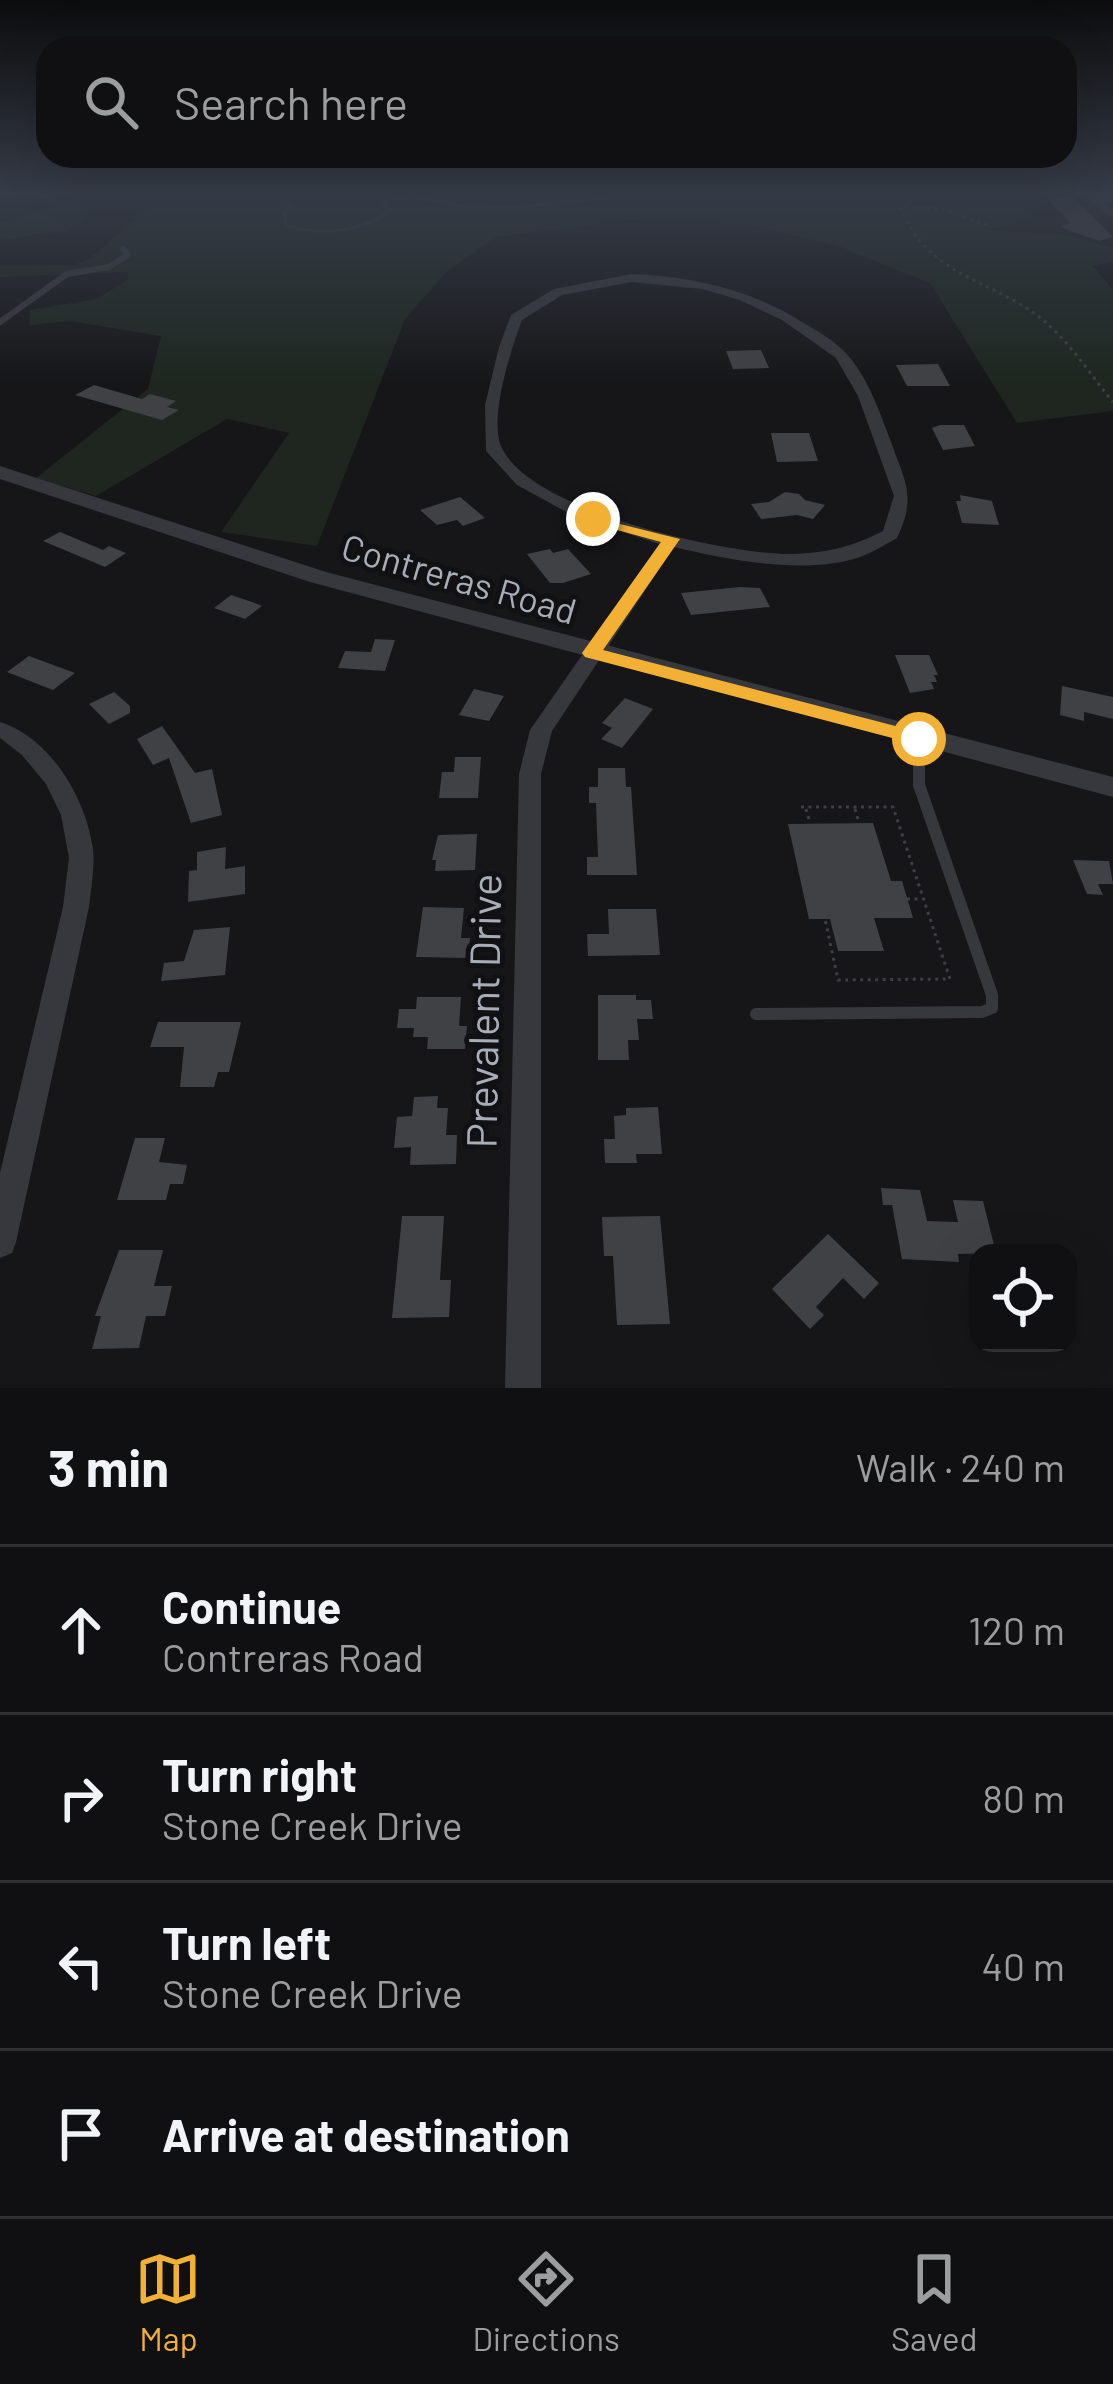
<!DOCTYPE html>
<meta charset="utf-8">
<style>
body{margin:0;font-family:Barlow,sans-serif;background:#19191b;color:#f1f3f6}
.controls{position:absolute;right:36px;bottom:36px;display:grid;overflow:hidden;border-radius:24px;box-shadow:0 12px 48px #0002}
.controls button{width:108px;height:108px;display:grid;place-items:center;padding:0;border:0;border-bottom:3px solid #303032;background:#101012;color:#f1f3f6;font:60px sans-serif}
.stop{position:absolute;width:36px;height:36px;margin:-27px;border:9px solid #f2b134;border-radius:50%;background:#fff}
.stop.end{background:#f2b134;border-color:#fff;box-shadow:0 3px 12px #0008}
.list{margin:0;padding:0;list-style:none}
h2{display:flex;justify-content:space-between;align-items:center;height:156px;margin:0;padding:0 48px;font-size:51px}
h2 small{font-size:39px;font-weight:400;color:#9c9d9f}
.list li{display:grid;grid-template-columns:78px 1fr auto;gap:36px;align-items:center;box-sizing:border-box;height:168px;padding:0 48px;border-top:3px solid #303032}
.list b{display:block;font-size:45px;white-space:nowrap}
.list p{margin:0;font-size:39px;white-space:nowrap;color:#9c9d9f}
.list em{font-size:39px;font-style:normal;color:#9c9d9f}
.icon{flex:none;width:66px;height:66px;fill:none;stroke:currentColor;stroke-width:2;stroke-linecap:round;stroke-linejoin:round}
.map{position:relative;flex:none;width:1113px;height:1388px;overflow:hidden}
.search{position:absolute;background:#101012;box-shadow:0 12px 48px #0002;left:36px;right:36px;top:36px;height:132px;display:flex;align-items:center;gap:30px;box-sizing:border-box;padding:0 42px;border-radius:36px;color:#9c9d9f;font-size:45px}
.sheet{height:828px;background:#101012}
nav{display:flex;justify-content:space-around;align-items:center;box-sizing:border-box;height:168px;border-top:3px solid #303032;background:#101012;font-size:33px;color:#9c9d9f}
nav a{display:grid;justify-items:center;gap:6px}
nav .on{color:#f2b134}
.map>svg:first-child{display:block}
</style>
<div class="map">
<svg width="1113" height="1388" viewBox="0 0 1113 1388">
<rect width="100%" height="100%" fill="#161618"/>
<!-- green -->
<path fill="#1e261f" d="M0,192H1016L1035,219L985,230L1065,235L1113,248V261L1093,266L1113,290V411L1017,423L930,283L841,247L752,225L631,220L496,237L447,271L405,319L317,546L221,532L289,433L227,419L96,496L36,478L148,389L161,336L70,321L29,325L30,310L97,299L128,279V272L0,277V266L73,265L89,259L151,206L129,195L84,211L88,217L68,231L0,240V223L65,200L0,196Z"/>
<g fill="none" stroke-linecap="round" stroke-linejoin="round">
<!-- stream -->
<g stroke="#2c353c" stroke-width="3">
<path d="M156,192L195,197L215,192"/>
<path d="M264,192L290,205L284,214L286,226C323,235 360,233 391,210L382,201L414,197L465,206L517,207L672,192"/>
</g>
</g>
<!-- building -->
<g fill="#404145">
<path d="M1045,197H1073L1113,237L1099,241L1065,229L1061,226L1071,223Z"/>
<path d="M761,350L769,368L733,369L726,351Z"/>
<path d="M938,364L950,386H907L896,365Z"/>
<path d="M94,385L142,399L150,394L176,401L167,407L179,410L162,420L75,395Z"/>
<path d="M940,425H964L975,446L943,450L932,428Z"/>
<path d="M771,433H809L818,461L777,462Z"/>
<path d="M785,492L799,494L805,500L825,505L813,519L797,515L761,519L751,504L769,502Z"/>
<path d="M960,495L992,501L999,525L962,523L956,501H961Z"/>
<path d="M460,497L485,518L463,526L457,520L437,525L420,510Z"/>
<path d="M60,532L103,550L109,546L126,553L105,567L43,541Z"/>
<path d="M550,549L553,553L568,549L591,574L563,583H550L527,554Z"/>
<path d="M740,587L760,588L770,607L691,615L681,593Z"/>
<path d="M231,595L252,602L262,606L245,619L214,608Z"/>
<path d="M375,639L395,640L385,671L338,668L345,651L371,652Z"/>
<path d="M895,655H929L938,675H934L937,682H931L934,689L910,693Z"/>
<path d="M29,656L75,673L53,690L7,672Z"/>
<path d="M1062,686L1113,697V719L1084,712V721L1060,715Z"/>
<path d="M474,689L504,696L489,721L459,715Z"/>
<path d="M114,692L130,706V713L109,724L89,704Z"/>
<path d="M625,698L653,709L622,748L601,739L612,728L602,723Z"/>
<path d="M162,726L195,773L212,769L222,815L191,823L169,758L153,765L137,739Z"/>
<path d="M455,757H481L478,798H439L442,772H454Z"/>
<path d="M598,768H625L626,787H631L637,875H587V857H598L596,803H589V787H598Z"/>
<path d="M873,823L891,881H902L913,918H874L884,951H838L830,919H809L788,824Z"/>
<path d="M477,834L475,870L435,871L436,860H432L438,835Z"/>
<path d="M226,847L225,869L245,866V894L188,902L189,871L197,870V852Z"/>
<path d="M1073,860L1109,861L1113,884H1098L1103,895L1087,894Z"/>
<path d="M423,907L464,908L461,938H470L469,958L416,957Z"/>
<path d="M608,909H656L660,955L588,956L587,934H609Z"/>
<path d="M230,927L225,975L161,981L164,963L184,961L194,930Z"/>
<path d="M598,995H636V1000H651L653,1019H637L639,1040H628L629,1060H598Z"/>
<path d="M417,997H461L459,1026H467L465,1049H427L428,1037H413L414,1028H397L399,1009H416Z"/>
<path d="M158,1022H241L229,1072H218L214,1087H180L184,1047H150Z"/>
<path d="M438,1096L437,1108H448L446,1135H457L456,1164L410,1165L411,1147L394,1148L397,1117L412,1116L414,1097Z"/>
<path d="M658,1107L662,1154H636L637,1163H605L604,1139H615L614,1116L626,1115V1108Z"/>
<path d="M135,1138H165L159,1162L187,1165L183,1184H170L166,1200H117Z"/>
<path d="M881,1188L920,1190L927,1221L958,1222L953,1200L983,1201L996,1253L958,1254L959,1262L902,1259L892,1205H883Z"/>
<path d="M402,1216H444L440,1280H451L449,1317L392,1318Z"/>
<path d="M660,1216L670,1324L617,1325L613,1256H604L602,1217Z"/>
<path d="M828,1234L879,1283L864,1299L843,1278L816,1307L824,1315L810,1329L772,1289Z"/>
<path d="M119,1250H163L154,1286H172L165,1316H146L139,1348L92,1349L101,1316H95Z"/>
</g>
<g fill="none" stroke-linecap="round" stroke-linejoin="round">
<!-- path -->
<g stroke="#3d3f44" stroke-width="3" stroke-dasharray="3 4.5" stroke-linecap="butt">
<path d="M896,192L910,204"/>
<path d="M987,225L941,209L900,207C930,277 983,276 1038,316C1068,339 1089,373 1113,402"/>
<path d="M801,807H893L950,979L838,980L825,919"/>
<path d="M806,809L810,823"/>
<path d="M855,809L859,823"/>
<path d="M907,899H922"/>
</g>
<!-- service-far1 -->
<g stroke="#37383d" stroke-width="6">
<path d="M1096,200H1113"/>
<path d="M0,322L67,274L109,267L128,255L123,249"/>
</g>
<!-- service -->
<path stroke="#37383d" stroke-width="12" d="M756,1014L982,1012L992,1008V995L919,785V739"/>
<!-- minor -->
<g fill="#37383d" fill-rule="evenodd">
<path d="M1078,192H1089L1113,210V218Z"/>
<path d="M632,274C696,277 753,290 807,325C823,334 839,344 851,359C870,383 880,413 891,442C905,482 917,496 897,538C884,545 869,555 854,559C800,574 728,560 674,547L552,731L541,774V1388H505L519,774L530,730L659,544L570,514L517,485L486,451L485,405L499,347L511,315L554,289ZM632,282L702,289L740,300L782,320L836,358L858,396L894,496L883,531C851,547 831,552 795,554C731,556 528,511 501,446C489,417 511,349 522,320L562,295Z"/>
<path d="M0,722C51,738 86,799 93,849C95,868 91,888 89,907L16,1242L12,1253L0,1258V1173L63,907L69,858L61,815L46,784L22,755L0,738Z"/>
</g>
<!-- tertiary -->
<path fill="#37383d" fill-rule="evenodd" d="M0,466L326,572L1113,777V797L310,582L0,479Z"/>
</g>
<!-- sky -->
<linearGradient id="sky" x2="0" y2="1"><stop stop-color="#0c0c0d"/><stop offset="0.5" stop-color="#363c48"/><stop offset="1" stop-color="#363c48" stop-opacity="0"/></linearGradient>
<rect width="1113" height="386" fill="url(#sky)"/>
<!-- route -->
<path fill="#f2b134" d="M588,516L680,539L603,650L926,734V743L919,745L585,657L582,653L661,542L588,522Z"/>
<g text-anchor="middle" stroke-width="10" stroke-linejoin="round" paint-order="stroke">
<!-- street labels -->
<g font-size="36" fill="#a8adb8" stroke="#111113">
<text transform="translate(459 579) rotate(16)" y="13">Contreras Road</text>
</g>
<!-- near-street labels -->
<g font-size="42" fill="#a8adb8" stroke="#111113">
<text transform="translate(484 1011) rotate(-89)" y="15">Prevalent Drive</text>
</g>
</g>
</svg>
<div class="controls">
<button><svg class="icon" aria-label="locate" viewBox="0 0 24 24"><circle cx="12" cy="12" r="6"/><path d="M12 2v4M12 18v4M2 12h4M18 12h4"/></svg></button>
</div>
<div class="stop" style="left:919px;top:739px"></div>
<div class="stop end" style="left:593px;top:519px"></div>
<div class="search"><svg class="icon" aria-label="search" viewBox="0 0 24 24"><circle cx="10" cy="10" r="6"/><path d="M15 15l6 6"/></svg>Search here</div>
</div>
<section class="sheet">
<h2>3 min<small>Walk · 240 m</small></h2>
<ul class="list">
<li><svg class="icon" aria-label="ahead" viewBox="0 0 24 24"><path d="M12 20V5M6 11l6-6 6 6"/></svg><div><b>Continue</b><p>Contreras Road</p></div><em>120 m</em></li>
<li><svg class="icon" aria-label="right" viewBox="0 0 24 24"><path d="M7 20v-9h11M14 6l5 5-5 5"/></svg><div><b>Turn right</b><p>Stone Creek Drive</p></div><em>80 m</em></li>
<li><svg class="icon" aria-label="left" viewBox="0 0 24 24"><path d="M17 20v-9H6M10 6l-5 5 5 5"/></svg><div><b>Turn left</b><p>Stone Creek Drive</p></div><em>40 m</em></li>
<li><svg class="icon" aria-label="arrive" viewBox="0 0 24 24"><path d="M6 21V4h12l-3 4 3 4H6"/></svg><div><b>Arrive at destination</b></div></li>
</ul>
</section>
<nav>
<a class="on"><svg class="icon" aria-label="map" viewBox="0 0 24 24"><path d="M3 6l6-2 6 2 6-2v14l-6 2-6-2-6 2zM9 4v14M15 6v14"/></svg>Map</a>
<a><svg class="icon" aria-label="directions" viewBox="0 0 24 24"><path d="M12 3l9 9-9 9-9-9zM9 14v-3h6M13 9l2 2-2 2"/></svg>Directions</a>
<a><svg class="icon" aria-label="saved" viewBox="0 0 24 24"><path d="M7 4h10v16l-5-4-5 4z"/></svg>Saved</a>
</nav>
